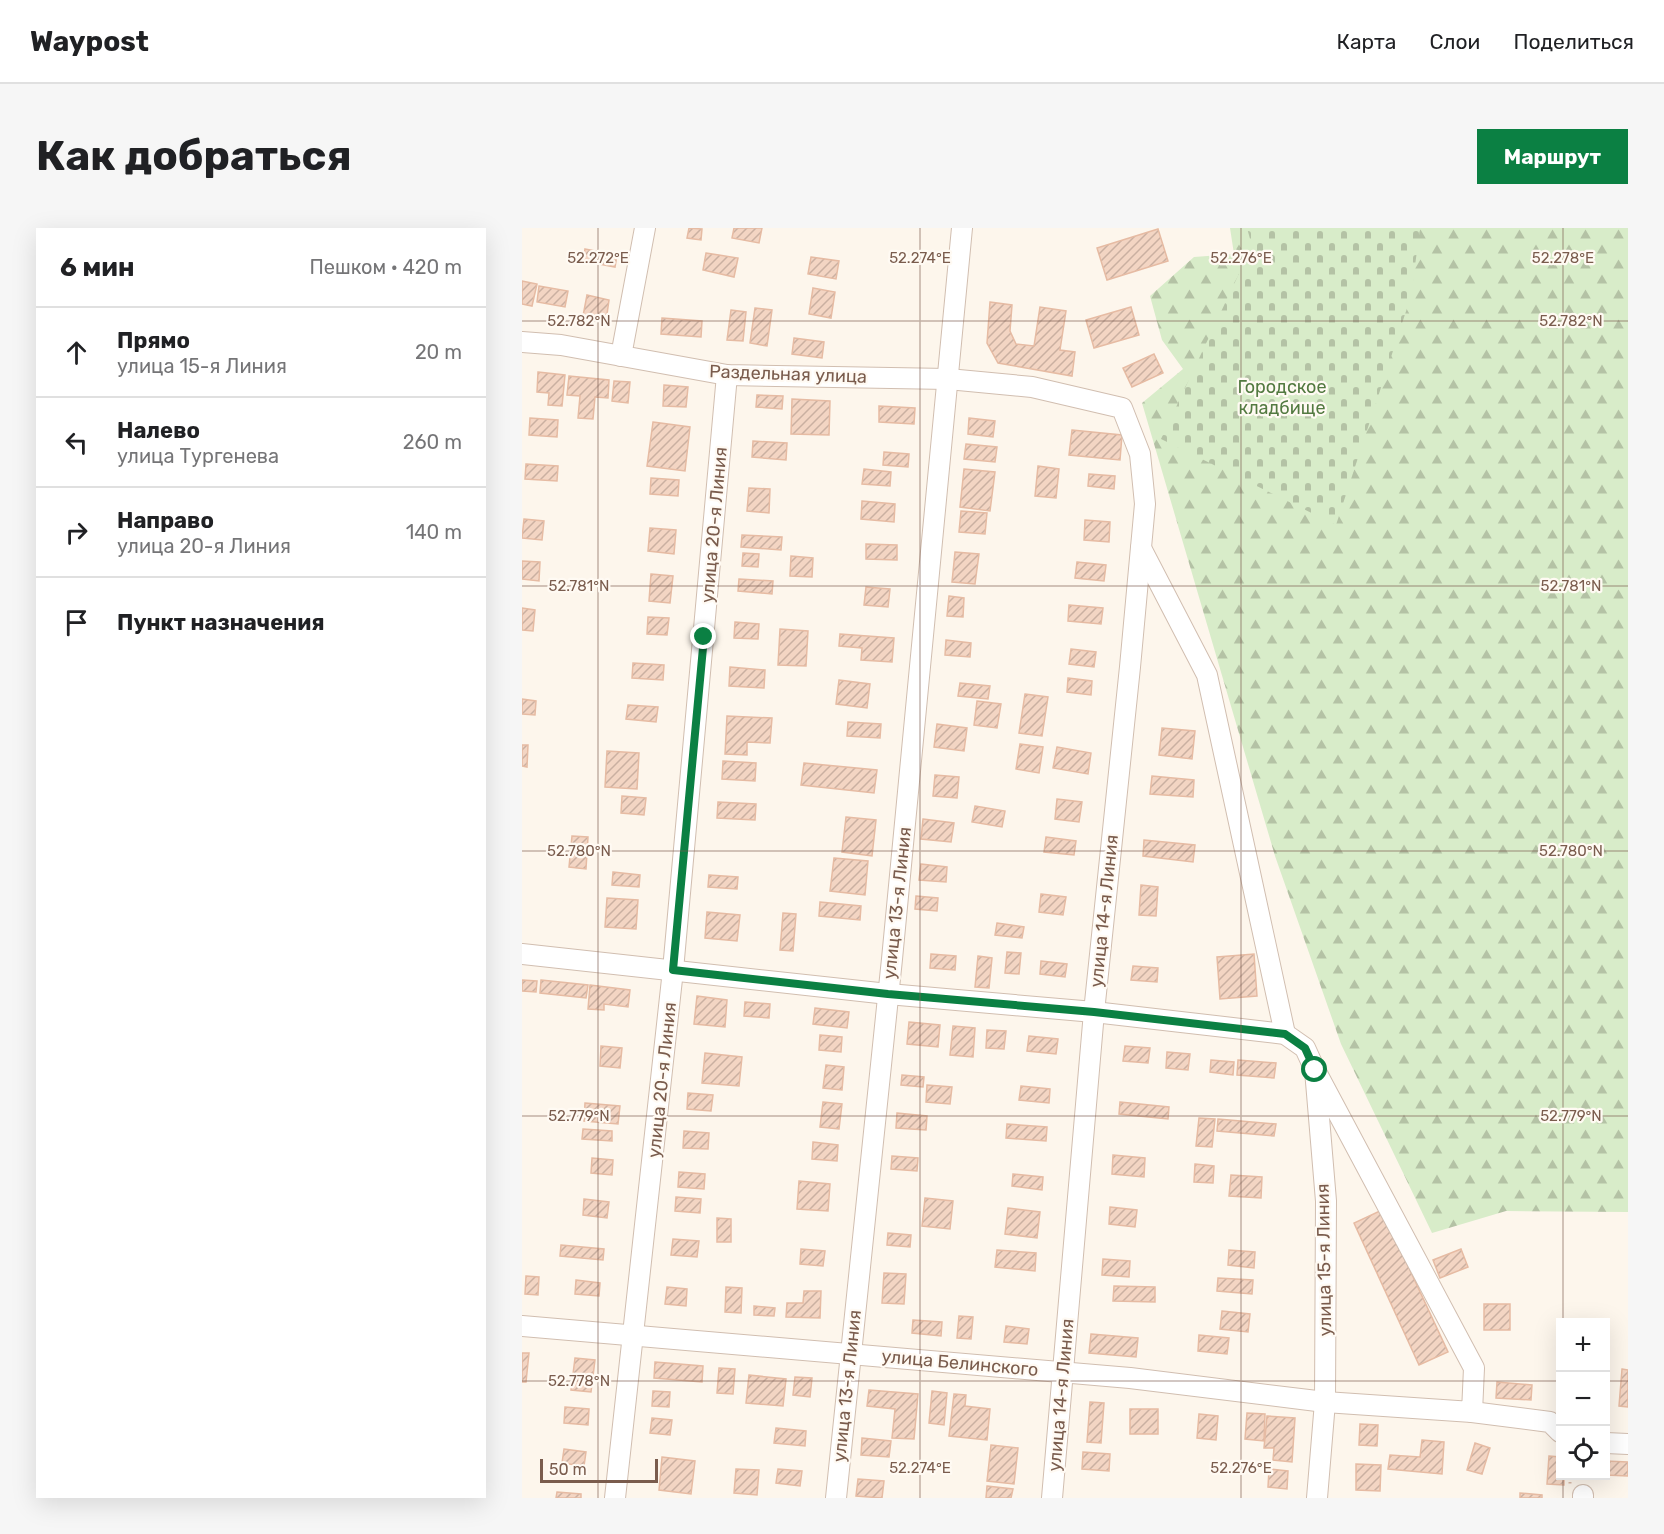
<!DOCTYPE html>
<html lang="ru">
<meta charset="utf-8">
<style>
body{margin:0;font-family:Rubik,sans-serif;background:#f6f6f6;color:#202124}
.controls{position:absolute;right:18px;bottom:18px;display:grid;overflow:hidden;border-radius:0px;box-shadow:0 6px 24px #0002}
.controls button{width:54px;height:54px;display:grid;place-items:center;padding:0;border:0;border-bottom:2px solid #e0e0e0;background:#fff;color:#202124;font:30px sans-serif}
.scale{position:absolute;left:18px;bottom:15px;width:118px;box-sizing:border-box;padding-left:6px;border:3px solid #7a5c4d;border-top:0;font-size:16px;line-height:21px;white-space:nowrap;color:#7a5c4d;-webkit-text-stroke:4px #fffaf3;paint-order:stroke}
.stop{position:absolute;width:18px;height:18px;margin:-14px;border:4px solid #0b8043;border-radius:50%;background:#fff}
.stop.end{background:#0b8043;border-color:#fff;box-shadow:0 2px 6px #0008}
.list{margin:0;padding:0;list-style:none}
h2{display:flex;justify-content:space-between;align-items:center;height:78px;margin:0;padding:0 24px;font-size:26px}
h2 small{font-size:20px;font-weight:400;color:#757577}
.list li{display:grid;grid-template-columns:39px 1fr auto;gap:18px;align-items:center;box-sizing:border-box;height:90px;padding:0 24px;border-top:2px solid #e0e0e0}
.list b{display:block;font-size:22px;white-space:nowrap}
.list p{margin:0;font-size:20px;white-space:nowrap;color:#757577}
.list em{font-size:20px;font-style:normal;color:#757577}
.icon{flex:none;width:33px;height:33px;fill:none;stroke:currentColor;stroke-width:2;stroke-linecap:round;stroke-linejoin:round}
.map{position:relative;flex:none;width:1106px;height:1270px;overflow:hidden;border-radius:0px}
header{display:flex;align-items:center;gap:36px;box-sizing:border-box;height:84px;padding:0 30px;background:#fff;border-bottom:2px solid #e0e0e0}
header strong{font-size:28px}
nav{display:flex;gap:33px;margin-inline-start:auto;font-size:21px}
.intro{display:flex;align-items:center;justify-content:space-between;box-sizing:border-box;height:144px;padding:0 36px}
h1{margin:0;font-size:42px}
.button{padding:15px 27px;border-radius:0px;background:#0b8043;color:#fff;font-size:21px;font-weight:700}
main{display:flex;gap:36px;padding:0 36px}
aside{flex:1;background:#fff;border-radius:0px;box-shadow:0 6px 24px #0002}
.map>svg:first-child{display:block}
</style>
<header>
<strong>Waypost</strong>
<nav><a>Карта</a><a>Слои</a><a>Поделиться</a></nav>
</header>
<div class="intro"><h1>Как добраться</h1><a class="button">Маршрут</a></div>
<main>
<aside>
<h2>6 мин<small>Пешком · 420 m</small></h2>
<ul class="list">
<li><svg class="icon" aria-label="ahead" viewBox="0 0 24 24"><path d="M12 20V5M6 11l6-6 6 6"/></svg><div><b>Прямо</b><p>улица 15-я Линия</p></div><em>20 m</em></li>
<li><svg class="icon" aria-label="left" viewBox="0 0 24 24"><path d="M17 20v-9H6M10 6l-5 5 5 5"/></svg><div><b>Налево</b><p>улица Тургенева</p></div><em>260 m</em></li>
<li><svg class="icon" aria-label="right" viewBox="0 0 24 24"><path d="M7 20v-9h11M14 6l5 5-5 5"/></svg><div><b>Направо</b><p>улица 20-я Линия</p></div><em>140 m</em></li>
<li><svg class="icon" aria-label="arrive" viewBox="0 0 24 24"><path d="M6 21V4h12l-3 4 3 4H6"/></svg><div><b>Пункт назначения</b></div></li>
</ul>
</aside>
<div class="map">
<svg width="1106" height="1270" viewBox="0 0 1106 1270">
<defs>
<pattern id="forest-firs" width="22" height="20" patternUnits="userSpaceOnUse" patternTransform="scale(1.5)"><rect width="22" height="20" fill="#d8ecc9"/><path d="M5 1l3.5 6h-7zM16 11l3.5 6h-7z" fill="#b4c2a5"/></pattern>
<pattern id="cemetery-stones" width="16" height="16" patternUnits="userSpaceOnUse" patternTransform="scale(1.5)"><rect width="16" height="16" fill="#d8ecc9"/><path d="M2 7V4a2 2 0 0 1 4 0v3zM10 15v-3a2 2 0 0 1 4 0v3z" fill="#b4c2a5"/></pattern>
<pattern id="building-hatch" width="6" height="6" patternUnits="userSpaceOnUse" patternTransform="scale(1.5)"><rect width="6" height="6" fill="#f3d5c3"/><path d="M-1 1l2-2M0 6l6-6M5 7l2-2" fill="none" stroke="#cab0a1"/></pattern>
</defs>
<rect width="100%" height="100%" fill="#fdf6ec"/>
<!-- forest -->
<path fill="url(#forest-firs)" d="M708,0H1106V984L984,983L910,1005L819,816L753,628L620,175L661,141L640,112L628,68L672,29L712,26Z"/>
<!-- cemetery -->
<path fill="url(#cemetery-stones)" d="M725,0H898L889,68L814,297L639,211L730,18Z"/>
<!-- building -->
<g fill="url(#building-hatch)" stroke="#e6bba3" stroke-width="1.5">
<path d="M167,0L180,1L179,12L165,10Z"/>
<path d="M212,0H240L237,15L210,10Z"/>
<path d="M636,1L646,33L585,52L575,20Z"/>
<path d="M63,21L95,27L93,39L61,33Z"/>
<path d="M184,25L216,30L212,49L181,42Z"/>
<path d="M289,29L317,33L314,51L286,46Z"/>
<path d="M0,53L15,56L10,78L0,76Z"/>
<path d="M17,58L46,63L43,79L15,74Z"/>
<path d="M291,60L313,64L309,90L287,86Z"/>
<path d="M65,67L87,72L84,93L61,88Z"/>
<path d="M468,74L490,77L488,103L494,116L512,118L518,79L544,83L538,122L553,124L550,148L476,135L465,115Z"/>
<path d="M609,79L617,107L572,120L564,92Z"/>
<path d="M233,80L250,82L245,118L228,115Z"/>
<path d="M209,82L224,84L221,113L205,112Z"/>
<path d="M140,90L180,93L179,109L139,106Z"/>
<path d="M272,110L302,114L300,130L270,126Z"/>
<path d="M632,126L641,145L610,159L601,140Z"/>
<path d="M16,144L43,147L40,178L26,177L27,165L15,164Z"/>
<path d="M47,148L87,152L86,170L73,169L71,191L56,190L58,168L45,167Z"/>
<path d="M92,153L108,154L106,175L90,173Z"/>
<path d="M142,157L166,159L164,179L141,178Z"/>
<path d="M235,167L261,168L260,181L234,179Z"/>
<path d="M270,171L308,173L307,207L269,206Z"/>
<path d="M357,178L393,180L392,196L357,194Z"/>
<path d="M8,190L36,192L35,209L7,207Z"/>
<path d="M447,190L473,193L471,209L446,206Z"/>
<path d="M131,194L168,199L163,243L125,238Z"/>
<path d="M550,202L600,207L598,232L547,227Z"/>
<path d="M231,213L265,215L264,232L230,229Z"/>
<path d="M444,216L475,219L473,234L442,231Z"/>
<path d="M362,224L387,226L386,239L361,237Z"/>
<path d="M4,236L36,238L35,253L3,251Z"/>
<path d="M516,238L537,241L534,270L513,268Z"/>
<path d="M342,241L369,244L368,258L340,256Z"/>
<path d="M442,241L473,244L468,283L438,279Z"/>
<path d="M567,246L593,248L592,261L566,258Z"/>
<path d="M129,250L157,252L156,268L128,266Z"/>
<path d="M227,260L248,261L247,285L225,283Z"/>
<path d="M340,273L373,276L372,294L339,291Z"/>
<path d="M439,283L465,285L463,306L437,304Z"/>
<path d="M2,291L22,293L20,312L0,310Z"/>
<path d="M563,292L588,294L587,314L562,312Z"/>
<path d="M128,300L154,302L152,326L126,323Z"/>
<path d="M220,307L260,309L259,322L219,319Z"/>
<path d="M344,316L375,317V332L344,331Z"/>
<path d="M433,324L457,326L453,356L430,354Z"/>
<path d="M221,325L237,326L236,339L220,338Z"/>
<path d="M269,328L291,330L290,349L268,348Z"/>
<path d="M0,333L18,334L17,353L0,351Z"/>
<path d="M555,334L584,337L582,353L553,350Z"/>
<path d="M129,346L151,348L148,375L127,373Z"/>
<path d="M217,351L251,353L250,366L216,363Z"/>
<path d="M344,359L368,361L366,379L342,377Z"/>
<path d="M427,368L442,370L441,389L425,388Z"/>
<path d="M547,377L581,380L579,396L546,393Z"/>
<path d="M0,380L13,382L11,403L0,402Z"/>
<path d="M126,389L147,390L145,407L125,406Z"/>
<path d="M213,394L237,396L236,411L212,410Z"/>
<path d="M258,401L286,403L284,438L256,437Z"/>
<path d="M318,406L372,410L370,434L339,432L340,420L317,418Z"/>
<path d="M424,412L449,415L448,429L423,427Z"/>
<path d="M549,421L574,424L572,439L547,436Z"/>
<path d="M111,435L142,437L141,452L110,450Z"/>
<path d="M208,439L243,442L242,460L207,458Z"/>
<path d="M546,450L570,453L569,467L545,464Z"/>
<path d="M317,452L348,456L345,480L314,476Z"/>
<path d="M438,455L468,458L466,471L436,468Z"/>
<path d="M503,466L526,469L520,508L497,505Z"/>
<path d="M0,471L14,473L13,487L0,486Z"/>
<path d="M455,473L479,476L475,500L452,497Z"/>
<path d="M106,477L136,479L134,494L104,491Z"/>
<path d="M205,488L250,490L248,515L225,514V527L203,526Z"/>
<path d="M326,494L359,496L358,510L325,508Z"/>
<path d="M415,496L445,500L442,523L412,519Z"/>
<path d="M640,500L673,503L670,531L637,527Z"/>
<path d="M498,516L521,519L517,545L494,541Z"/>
<path d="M0,517H6L5,539L0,538Z"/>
<path d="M535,519L569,525L566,546L531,540Z"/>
<path d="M85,523L117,525L115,561L83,559Z"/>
<path d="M201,533L234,535L233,553L200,551Z"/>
<path d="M282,535L355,542L352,565L279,557Z"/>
<path d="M413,547L437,549L435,570L411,568Z"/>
<path d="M630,548L672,552L671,569L628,566Z"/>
<path d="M100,568L124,570L122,587L99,585Z"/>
<path d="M535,571L560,574L557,594L533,591Z"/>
<path d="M196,574L234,576L233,592L195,590Z"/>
<path d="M453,578L483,583L480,599L450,594Z"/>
<path d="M324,589L354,592L350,628L320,624Z"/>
<path d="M401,591L432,595L429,614L399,611Z"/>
<path d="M50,608L66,609L64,641L47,639Z"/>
<path d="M524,609L554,613L552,627L522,624Z"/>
<path d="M622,612L673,617L671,634L621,628Z"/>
<path d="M312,630L346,633L343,667L308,663Z"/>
<path d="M399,636L425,639L424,654L397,652Z"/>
<path d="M91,644L118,647L117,659L90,657Z"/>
<path d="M187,647L216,649L215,661L186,659Z"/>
<path d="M619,657L636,659L634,688L617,687Z"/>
<path d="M519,666L544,669L541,687L517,684Z"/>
<path d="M394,668L416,670L415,683L393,681Z"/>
<path d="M85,670L116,672L114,701L83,699Z"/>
<path d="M298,674L339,678L338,692L297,688Z"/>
<path d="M185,684L218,687L215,713L183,710Z"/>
<path d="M261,685L274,686L271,723L258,722Z"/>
<path d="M475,695L502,699L500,710L473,707Z"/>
<path d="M485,724L499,725L497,746L483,745Z"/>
<path d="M409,726L434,728L433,742L408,740Z"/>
<path d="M732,726L735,768L698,771L695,729Z"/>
<path d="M456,728L470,730L467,760L453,759Z"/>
<path d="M519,733L545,736L543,749L518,746Z"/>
<path d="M611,738L636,740L635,754L609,752Z"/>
<path d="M0,752L15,753L14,764L0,763Z"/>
<path d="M19,752L66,757L64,770L18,765Z"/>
<path d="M68,757L108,762L106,779L82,776V782L66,781Z"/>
<path d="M175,768L205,772L203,799L172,796Z"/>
<path d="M223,774L248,776L247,790L222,788Z"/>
<path d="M293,780L327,784L325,800L291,796Z"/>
<path d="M387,794L418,797L416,819L385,816Z"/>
<path d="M431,798L453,800L451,829L428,827Z"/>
<path d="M465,802L484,803L482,821L464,820Z"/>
<path d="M298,807L320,809L319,824L297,822Z"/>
<path d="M507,808L536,811L534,826L505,823Z"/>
<path d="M79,818L100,820L98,840L78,838Z"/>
<path d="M603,818L628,820L626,835L601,833Z"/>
<path d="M645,824L668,826L666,842L644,840Z"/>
<path d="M183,825L220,829L217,858L180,855Z"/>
<path d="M689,832L712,834L711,847L688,844Z"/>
<path d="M716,832L754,835L752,850L715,847Z"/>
<path d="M304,837L322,839L320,862L301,860Z"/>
<path d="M380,847L402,849L401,859L379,857Z"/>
<path d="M405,857L430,859L428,876L404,874Z"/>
<path d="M499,858L528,861L527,875L497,872Z"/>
<path d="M166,865L191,867L189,883L165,881Z"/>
<path d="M301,874L320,876L317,901L298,899Z"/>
<path d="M598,874L647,879L646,891L597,886Z"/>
<path d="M63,875L98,878L96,896L62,893Z"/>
<path d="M375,885L405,888L404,902L374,900Z"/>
<path d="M677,890L693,891L690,919L674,918Z"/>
<path d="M696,891L754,896L752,908L695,903Z"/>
<path d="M485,896L525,899L524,913L484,910Z"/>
<path d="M61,901L90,903V913L60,911Z"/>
<path d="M162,903L187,905L186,921L161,920Z"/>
<path d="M291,914L316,917L315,933L290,931Z"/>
<path d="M591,927L623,930L622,949L590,946Z"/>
<path d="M370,928L396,930L395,943L369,941Z"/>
<path d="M70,930L91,932L90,947L69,945Z"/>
<path d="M673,936L692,938L691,955L672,954Z"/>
<path d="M157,944L183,946L182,961L156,959Z"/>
<path d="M491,946L521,949L520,962L490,958Z"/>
<path d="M709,947L740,949L739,970L707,968Z"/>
<path d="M277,953L308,956L306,983L275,981Z"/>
<path d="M154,969L179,971L178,985L153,983Z"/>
<path d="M403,970L431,973L428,1001L400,998Z"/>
<path d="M62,971L87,974L85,990L61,987Z"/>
<path d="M588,979L615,982L613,999L587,996Z"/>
<path d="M486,980L518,984L515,1010L483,1006Z"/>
<path d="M860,982L926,1124L897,1137L832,995Z"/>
<path d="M195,990L209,991V1014H195Z"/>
<path d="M366,1005L389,1007L388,1019L365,1017Z"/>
<path d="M151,1011L177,1013L175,1029L149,1027Z"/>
<path d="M39,1017L82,1021L81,1032L38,1028Z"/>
<path d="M279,1021L303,1023L301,1038L278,1036Z"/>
<path d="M939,1021L946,1039L918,1050L911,1032Z"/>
<path d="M475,1022L514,1025L513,1043L473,1039Z"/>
<path d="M707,1022L733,1024L732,1040L706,1037Z"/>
<path d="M581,1031L608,1033L607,1049L580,1047Z"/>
<path d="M362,1045L384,1046L382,1076L360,1075Z"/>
<path d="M4,1048L17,1049L16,1067L3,1066Z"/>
<path d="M696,1050L731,1052L730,1066L695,1063Z"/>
<path d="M54,1052L78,1055L77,1068L53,1066Z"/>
<path d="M592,1058L633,1059V1074L591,1073Z"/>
<path d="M145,1059L165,1061L164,1078L143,1076Z"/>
<path d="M204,1059L220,1060L219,1085L203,1084Z"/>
<path d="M282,1063H299L298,1090L264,1089L265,1075H281Z"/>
<rect x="962" y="1076" width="26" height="26"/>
<path d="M232,1078L253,1080L252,1088L232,1087Z"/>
<path d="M700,1083L728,1086L726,1104L698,1101Z"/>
<path d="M437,1088L451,1089L449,1111L435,1110Z"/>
<path d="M391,1092L420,1094L419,1108L390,1105Z"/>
<path d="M484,1098L507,1101L505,1116L482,1114Z"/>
<path d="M569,1106L616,1110L614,1129L567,1125Z"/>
<path d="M677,1107L707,1110L705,1126L676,1123Z"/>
<path d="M0,1125H7L4,1154H0Z"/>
<path d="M53,1130L73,1132L69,1164L49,1162Z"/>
<path d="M133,1134L181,1138L180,1154L132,1150Z"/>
<path d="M197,1140L213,1141L211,1166L195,1165Z"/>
<path d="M1100,1141L1106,1142V1179L1097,1178Z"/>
<path d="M227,1147L264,1151L261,1178L224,1175Z"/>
<path d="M273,1149L290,1150L288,1169L271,1167Z"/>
<path d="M975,1154L1010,1157L1009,1172L974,1170Z"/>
<path d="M347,1162L396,1166L392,1211L370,1210L373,1181L345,1178Z"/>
<path d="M131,1163L148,1164L147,1179L130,1178Z"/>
<path d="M410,1163L425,1165L422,1197L407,1195Z"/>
<path d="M432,1166L444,1167L443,1178L468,1181L465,1212L427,1208Z"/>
<path d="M568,1174L582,1175L579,1215L565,1214Z"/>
<path d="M43,1179L67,1181L66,1197L42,1195Z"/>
<rect x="608" y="1181" width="28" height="25"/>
<path d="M725,1185L743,1186L742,1213L723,1211Z"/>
<path d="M677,1186L696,1188L694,1212L675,1210Z"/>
<path d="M745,1188L773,1190L770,1234L751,1232L752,1220H742Z"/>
<path d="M130,1190L150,1192L148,1207L128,1205Z"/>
<path d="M838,1196L856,1197L855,1218L837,1217Z"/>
<path d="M254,1200L284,1203L283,1218L252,1215Z"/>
<path d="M340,1210L369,1213L367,1229L339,1227Z"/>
<path d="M900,1212L922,1214L920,1246L866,1241L868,1227L898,1229Z"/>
<path d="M953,1215L968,1220L960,1246L945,1242Z"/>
<path d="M469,1217L496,1220L492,1256L465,1253Z"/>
<path d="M42,1221L64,1224L62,1238L40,1235Z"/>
<path d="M561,1224L588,1226L587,1243L560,1241Z"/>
<path d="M1027,1228L1038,1229V1248H1042V1257L1025,1256Z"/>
<path d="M140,1229L173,1233L169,1266L137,1262Z"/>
<path d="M1084,1233L1106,1234V1248L1084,1247Z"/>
<path d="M834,1236L859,1237L858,1263L834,1262Z"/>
<path d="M214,1241L237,1242L235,1267L212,1265Z"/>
<path d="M256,1241L280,1243L278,1258L254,1255Z"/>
<path d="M747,1241L766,1243L765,1261L746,1259Z"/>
<path d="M336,1251L362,1253L360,1270L334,1268Z"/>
<path d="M465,1258L491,1261L489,1270H464Z"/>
<path d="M35,1264L59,1266V1270H34Z"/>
<path d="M998,1265L1020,1267V1270H998Z"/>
</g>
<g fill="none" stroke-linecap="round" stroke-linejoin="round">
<!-- minor casing -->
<g stroke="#d1beb0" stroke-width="22">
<g id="minor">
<path d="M0,114L39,117L205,147L426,151L510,159L600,180L618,226L623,276L608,439L572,784L530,1270"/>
<path d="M99,128L123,0"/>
<path d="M619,320L685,447L763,806"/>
<path d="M0,726L366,766L572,784L763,806L783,820L793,842L804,973L803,1174L795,1270"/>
<path d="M0,1098L608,1150L803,1174L950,1184L952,1140L793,842"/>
<path d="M950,1184L1028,1194L1038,1204"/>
<path d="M1084,1215L1106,1216"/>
<path d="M93,1270L151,742L205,147"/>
<path d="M314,1270L370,731L440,0"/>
<path d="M1061,1270V1267"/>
</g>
</g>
<!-- path -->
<path stroke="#d9b8a5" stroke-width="3" stroke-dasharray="1.5 4.5" stroke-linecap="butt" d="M1048,1248V1256"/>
<!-- minor -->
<use href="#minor" stroke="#fff" stroke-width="20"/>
</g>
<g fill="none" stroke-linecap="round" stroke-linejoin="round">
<!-- route -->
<path stroke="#0b8043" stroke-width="8" d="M182,409L151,742L366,766L572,784L763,806L783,820L793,842"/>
</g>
<!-- ticks -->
<path fill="none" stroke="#7a5c4d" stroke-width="1.5" stroke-opacity="0.45" d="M76,0V1270M398,0V1270M719,0V1270M1041,0V1094M0,93H1106M0,358H1106M0,623H1106M0,888H1106M0,1153H1038M1084,1153H1106M1041,1248V1270"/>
<g text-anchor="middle" stroke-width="4.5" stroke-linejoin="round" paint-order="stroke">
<!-- street labels -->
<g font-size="18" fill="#7a5c4d" stroke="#fffaf3">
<text transform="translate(266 146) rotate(2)" y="6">Раздельная улица</text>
<text transform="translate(192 297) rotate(-85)" y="6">улица 20-я Линия</text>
<text transform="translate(375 675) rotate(-84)" y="6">улица 13-я Линия</text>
<text transform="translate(582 683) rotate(-84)" y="6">улица 14-я Линия</text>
<text transform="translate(140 852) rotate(-84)" y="6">улица 20-я Линия</text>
<text transform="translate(802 1032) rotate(-91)" y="6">улица 15-я Линия</text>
<text transform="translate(438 1135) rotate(5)" y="6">улица Белинского</text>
<text transform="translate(325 1158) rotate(-84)" y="6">улица 13-я Линия</text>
<text transform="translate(539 1167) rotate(-85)" y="6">улица 14-я Линия</text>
</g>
<!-- park labels -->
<g font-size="18" fill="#537a41" stroke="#fffaf3">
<text x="760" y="165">Городское<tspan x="760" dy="21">кладбище</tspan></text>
</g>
</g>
<g font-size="15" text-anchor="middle" fill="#7a5c4d" stroke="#fffaf3" stroke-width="4.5" stroke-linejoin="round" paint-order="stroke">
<text x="76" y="35">52.272°E</text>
<text x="398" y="35">52.274°E</text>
<text x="719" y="35">52.276°E</text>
<text x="1041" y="35">52.278°E</text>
<text x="57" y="98">52.782°N</text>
<text x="1049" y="98">52.782°N</text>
<text x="57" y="363">52.781°N</text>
<text x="1049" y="363">52.781°N</text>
<text x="57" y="628">52.780°N</text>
<text x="1049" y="628">52.780°N</text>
<text x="57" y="893">52.779°N</text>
<text x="1049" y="893">52.779°N</text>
<text x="57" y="1158">52.778°N</text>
<text x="398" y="1245">52.274°E</text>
<text x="719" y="1245">52.276°E</text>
</g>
</svg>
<div class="controls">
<button>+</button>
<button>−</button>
<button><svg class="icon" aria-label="locate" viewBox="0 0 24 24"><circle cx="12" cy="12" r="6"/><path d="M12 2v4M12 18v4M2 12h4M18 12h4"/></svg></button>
</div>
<div class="scale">50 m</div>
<div class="stop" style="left:793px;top:842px"></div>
<div class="stop end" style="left:182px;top:409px"></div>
</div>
</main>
